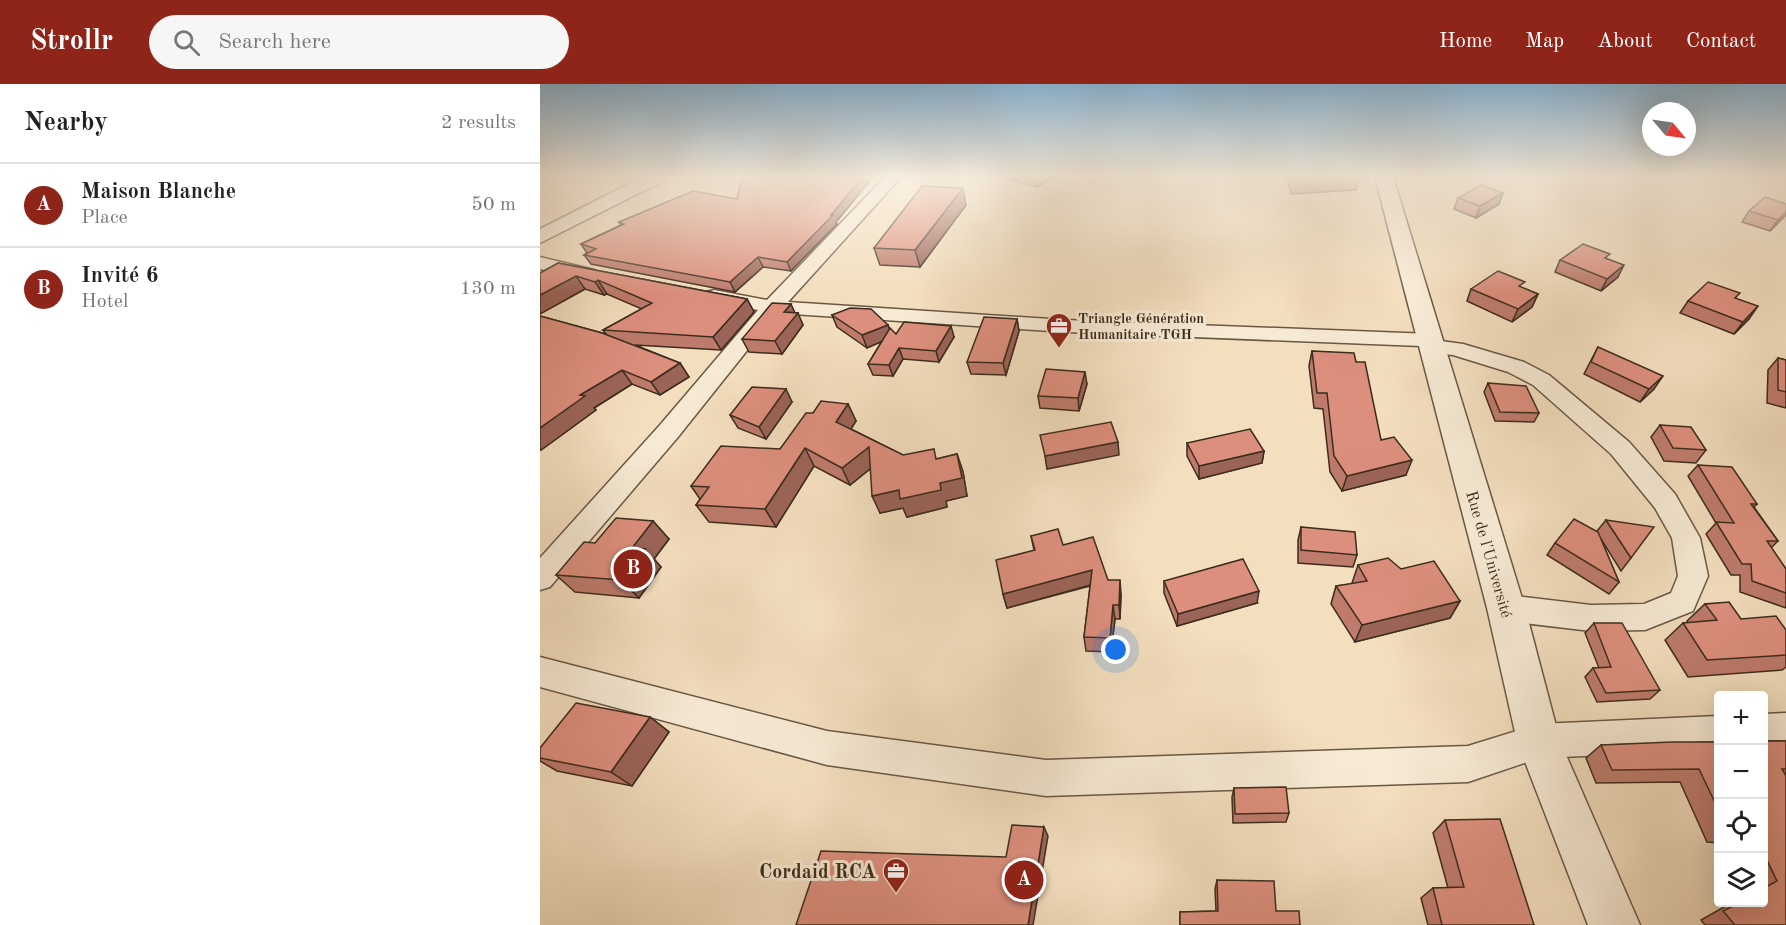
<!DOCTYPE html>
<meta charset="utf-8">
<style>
body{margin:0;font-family:"Old Standard TT",serif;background:#f6f6f6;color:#222}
.controls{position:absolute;right:18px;bottom:18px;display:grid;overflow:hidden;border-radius:6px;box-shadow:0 6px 24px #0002}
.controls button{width:54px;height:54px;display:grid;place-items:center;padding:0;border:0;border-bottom:2px solid #e0e0e0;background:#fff;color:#222;font:30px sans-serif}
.compass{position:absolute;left:1102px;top:18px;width:54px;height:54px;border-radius:50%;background:#fff;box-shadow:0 6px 24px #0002;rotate:119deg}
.you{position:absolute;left:576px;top:566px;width:21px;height:21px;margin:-15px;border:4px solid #fff;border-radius:50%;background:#1a73e8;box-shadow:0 0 0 9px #1a73e833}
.badge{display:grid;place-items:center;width:39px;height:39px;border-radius:50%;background:#8f2418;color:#fff;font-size:20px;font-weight:700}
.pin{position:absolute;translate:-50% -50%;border:3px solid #fff;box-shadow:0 2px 6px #0006}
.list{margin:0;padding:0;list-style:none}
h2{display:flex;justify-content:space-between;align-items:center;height:78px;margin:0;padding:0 24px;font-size:26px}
h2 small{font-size:20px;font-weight:400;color:#767676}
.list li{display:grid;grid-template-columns:39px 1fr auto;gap:18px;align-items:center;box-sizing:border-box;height:84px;padding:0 24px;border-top:2px solid #e0e0e0}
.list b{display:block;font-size:22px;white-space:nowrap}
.list p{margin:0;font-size:20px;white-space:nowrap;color:#767676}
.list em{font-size:20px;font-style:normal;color:#767676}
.icon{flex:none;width:33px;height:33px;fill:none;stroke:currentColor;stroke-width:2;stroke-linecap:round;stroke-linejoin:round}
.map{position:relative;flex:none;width:1246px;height:841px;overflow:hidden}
header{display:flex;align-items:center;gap:36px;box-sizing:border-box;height:84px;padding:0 30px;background:#8f2418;color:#fff}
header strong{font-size:28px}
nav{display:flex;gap:33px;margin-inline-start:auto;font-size:21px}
.search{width:420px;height:54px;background:#f6f6f6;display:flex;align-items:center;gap:15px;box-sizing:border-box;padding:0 21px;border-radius:33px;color:#767676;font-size:22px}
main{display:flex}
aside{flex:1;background:#fff}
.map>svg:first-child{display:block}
</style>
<header>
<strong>Strollr</strong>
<div class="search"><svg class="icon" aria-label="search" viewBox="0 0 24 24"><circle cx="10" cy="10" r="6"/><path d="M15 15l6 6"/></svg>Search here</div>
<nav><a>Home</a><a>Map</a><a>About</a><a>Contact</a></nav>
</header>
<main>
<aside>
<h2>Nearby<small>2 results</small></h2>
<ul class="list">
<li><span class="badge">A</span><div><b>Maison Blanche</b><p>Place</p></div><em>50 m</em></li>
<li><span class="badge">B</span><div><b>Invité 6</b><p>Hotel</p></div><em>130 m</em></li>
</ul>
</aside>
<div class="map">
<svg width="1246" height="841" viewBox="0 0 1246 841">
<rect width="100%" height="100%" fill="#f3debe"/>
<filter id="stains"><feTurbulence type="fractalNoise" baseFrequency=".00333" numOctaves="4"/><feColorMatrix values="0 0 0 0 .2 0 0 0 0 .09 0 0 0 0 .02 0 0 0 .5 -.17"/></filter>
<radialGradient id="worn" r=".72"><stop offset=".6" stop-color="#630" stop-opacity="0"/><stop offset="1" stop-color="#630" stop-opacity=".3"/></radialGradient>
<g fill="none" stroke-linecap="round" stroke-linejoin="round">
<!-- minor casing -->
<g stroke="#6a5845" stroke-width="3">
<g id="minor">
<path d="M345,93H361L248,218L526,236L891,250L898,252L901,257L923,260L984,278L1009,291L1089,358L1135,410L1160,454L1168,492L1153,527L1105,546L1051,547L966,537L955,533L951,524L955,515L966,511L1051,521L1104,520L1131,509L1138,492L1132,454L1115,424L1071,370L993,301L968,288L913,271L883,268L881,262L526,248L237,229L138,353L10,503L0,506V474L120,341L218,226L167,216L164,212L167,208L174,206L227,216Z"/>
<path d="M0,173L54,186L56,190L54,194L47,196L0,185Z"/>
<path d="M0,573L287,647L506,676L928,662L999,640L1178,632V666L999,674L928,698L506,712L287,681L0,603Z"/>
<path d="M1246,629V663L1224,664V630Z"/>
</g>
</g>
<!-- tertiary casing -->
<g stroke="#6a5845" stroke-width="3">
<g id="tertiary">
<path d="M102,93H125L123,97L0,159V145Z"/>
<path d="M835,93H853L985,524L1020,657L1100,841H1048L977,657L947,524Z"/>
</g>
</g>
<!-- minor -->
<use href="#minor" fill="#f7ead5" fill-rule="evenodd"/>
<!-- tertiary -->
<use href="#tertiary" fill="#f7ead5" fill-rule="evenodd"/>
</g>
<!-- wall -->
<g fill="#be7b6c" stroke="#3d2c1d" stroke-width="1.5">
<path d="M202,93H333L296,138L297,140L251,187L223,183L195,208L51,180L44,171L47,169L41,160L81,141L79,138L197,115Z"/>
<path d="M469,93H513L497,103L470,96Z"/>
<path d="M747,93H819L816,106L751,110Z"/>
<path d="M963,109L959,120L936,134L914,125L918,114Z"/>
<path d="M1246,120V131L1230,147L1202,138L1209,127Z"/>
<path d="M426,121L380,183L340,181L334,164Z"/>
<path d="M1067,175L1078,193L1061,207L1015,188L1020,176Z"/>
<path d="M18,179L207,215L214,228L181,266L95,261L140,279L149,293L120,311L92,300L54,324L56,326L1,366H0V232L66,250L63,246L102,225L67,210L64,211L45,205L0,230V189Z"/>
<path d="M982,204L998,210L992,223L972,238L927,217L931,205Z"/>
<path d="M1196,214L1209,235L1194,250L1140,229L1148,217Z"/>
<path d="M255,229L263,241L242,270L209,268L202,255Z"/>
<path d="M292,231L348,241L349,245L356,250L414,253L399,278L363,275L353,292L333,291L328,280L342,257L327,264L297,243Z"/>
<path d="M477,235L479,247L466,291L431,290L427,278Z"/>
<path d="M1058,263L1114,305L1100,318L1044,290Z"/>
<path d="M772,267L816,278L841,356L866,391L802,407L790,388L783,325L774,324L769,282Z"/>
<path d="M1238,274L1246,276V324L1227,319L1228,286Z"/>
<path d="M948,299L999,329L994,338L955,337L944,308Z"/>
<path d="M547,300L539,327L500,324L498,312Z"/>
<path d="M252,318L226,355L198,344L190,331Z"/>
<path d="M308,320L316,337L311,345L363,371L397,375L417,370L423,388L427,412L406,417L407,423L367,433L363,424L340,429L330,385L310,401L274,382L236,443L169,438L156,421L160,415L151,402L240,365L273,329Z"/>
<path d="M1120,341L1166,366L1156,379L1124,377L1111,353Z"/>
<path d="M647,359L724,367L722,379L659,395L647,372Z"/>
<path d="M1158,381L1217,420L1214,423L1238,457L1231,464L1246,485V524L1200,508V491H1191L1166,450L1176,439L1148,392Z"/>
<path d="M1066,436L1091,474L1081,487L1061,455L1079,498L1069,510L1007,471L1015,459L1057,447Z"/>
<path d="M113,437L129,455L114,475L121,483L99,514L35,508L16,491L55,459Z"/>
<path d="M761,443L817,471L813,483L758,479V456Z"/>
<path d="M491,452L523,461L568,496L581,510L580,535H575L571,568L546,567L544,553L550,502L467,524L463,510L494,466Z"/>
<path d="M818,481L861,485L920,517L910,534L815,558L791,520L796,502L812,500V499Z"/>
<path d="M624,497L717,519L637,542L624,509Z"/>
<path d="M1165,520L1201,535L1246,546V583L1242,586L1148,593L1125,556L1143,539H1148L1147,537Z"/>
<path d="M1054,539L1120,606L1110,615L1057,618L1045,593L1053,584H1059L1045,549Z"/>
<path d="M110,633L129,648L92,702L17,687L0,677V664Z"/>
<path d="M1224,657H1246V841H1165L1161,836L1191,819H1224Z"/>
<path d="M1179,658V759L1167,758L1140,698L1056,699L1046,674L1061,661Z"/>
<path d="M694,704L749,729L746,738L693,739L692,713Z"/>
<path d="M905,736L994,841H888L881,814L893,804H908L893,749Z"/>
<path d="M677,796L736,827L760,841H640V828L676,827L675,805Z"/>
</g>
<!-- shaded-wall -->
<g fill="#9b6458" stroke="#3d2c1d" stroke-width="1.5">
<path d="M323,93H333L296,138L297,140L251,187L247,178L291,131Z"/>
<path d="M498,93H513L497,103L495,94Z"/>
<path d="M423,104L426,121L380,183L375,166Z"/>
<path d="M963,109L959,120L936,134L940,122Z"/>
<path d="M1246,128V131L1230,147L1238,136Z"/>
<path d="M218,173L223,183L195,208L190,198Z"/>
<path d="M1084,181L1078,193L1061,207L1067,195Z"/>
<path d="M36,192L45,205L0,230V211Z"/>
<path d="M58,196L67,210L64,211L55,198Z"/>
<path d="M998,210L992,223L972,238L978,225Z"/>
<path d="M207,215L214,228L181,266L173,253Z"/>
<path d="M251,220L256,231L258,229L263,241L242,270L235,257L244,228Z"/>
<path d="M1218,222L1209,235L1194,250L1203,238Z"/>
<path d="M477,235L479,247L466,291L463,279Z"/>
<path d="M348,241L352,253L327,264L322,251Z"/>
<path d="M411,242L414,253L399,278L396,267Z"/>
<path d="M359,264L363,275L353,292L349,281Z"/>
<path d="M140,279L149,293L120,311L111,298Z"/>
<path d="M82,286L92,300L54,324L56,326L1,366L0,365V344L40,311Z"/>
<path d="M545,288L547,300L539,327L538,314Z"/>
<path d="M1123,292L1114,305L1100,318L1109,305Z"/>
<path d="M246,305L252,318L226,355L219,343Z"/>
<path d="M308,320L316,337L304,355L296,338Z"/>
<path d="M578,358L579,371L507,385L505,372Z"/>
<path d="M329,363L336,380L310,401L302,384Z"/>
<path d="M265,364L274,382L236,443L225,425Z"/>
<path d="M724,367L722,379L659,395V382Z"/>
<path d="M417,370L423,388L427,412L406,417L407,423L367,433L363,424L340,429L332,412L359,406Z"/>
<path d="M872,376L866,391L802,407L807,392Z"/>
<path d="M113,437L129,455L114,475L121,483L99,514L81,496L92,464Z"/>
<path d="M552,486L554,500L467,524L463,510Z"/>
<path d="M580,496L581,510L580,535L579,521Z"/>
<path d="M719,507L717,519L637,542L638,530Z"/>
<path d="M920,517L910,534L815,558L822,541Z"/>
<path d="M573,521L575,535L571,568L570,554Z"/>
<path d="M110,633L129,648L92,702L71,688Z"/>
<path d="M504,743L508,752L493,841H488Z"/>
</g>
<!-- building -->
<g fill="#dd8f7d" stroke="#3d2c1d" stroke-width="1.5">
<path d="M202,93H323L291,131H293L247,178L218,173L190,198L44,171L56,165L41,160L84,140L79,138L153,107L197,115Z"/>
<path d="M941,101L963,109L940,122L918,114Z"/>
<path d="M382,102L423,104L375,166L334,164Z"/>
<path d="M1225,113L1246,120V128L1238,136L1209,127Z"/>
<path d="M1043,160L1070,170L1065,174L1084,181L1067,195L1020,176Z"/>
<path d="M18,179L207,215L173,253L63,246L112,219L58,196L55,198L36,192L0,211V189Z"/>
<path d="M958,187L985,198L979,202L998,210L978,225L931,205Z"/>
<path d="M1168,198L1200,209L1195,214L1218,222L1203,238L1148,217Z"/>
<path d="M232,219L251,220L244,228L258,229L235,257L202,255Z"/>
<path d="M310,224L331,225L348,241L322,251L292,231Z"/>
<path d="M0,232L62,249L140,279L111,298L82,286L40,311L45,312L0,344Z"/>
<path d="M444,233L477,235L463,279L427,278Z"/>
<path d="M364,238L411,242L396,267L359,264L349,281L328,280L350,244L356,250Z"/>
<path d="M1058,263L1123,292L1109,305L1051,278Z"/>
<path d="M772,267L814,269L816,278H825L841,356L854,353L872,376L807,392L794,372L787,309H777Z"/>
<path d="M1238,274L1246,276V308L1238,306Z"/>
<path d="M506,285L545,288L538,314L498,312Z"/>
<path d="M948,299L986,302L999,329L960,328Z"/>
<path d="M212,303L246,305L219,343L190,331Z"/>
<path d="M281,317L308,320L296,338L363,371L394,365L396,375L417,370L422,394L400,399L401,406L360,415L359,406L332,412L329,363L302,384L265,364L225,425L156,421L169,403L151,402L181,362L240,365L266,329H273Z"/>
<path d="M571,338L578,358L505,372L500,351Z"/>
<path d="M1120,341L1151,343L1166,366L1133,364Z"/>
<path d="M710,345L724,367L659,382L647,359Z"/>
<path d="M1158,381L1192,383L1217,420H1211L1238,457H1227L1246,485V509L1212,497L1211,480H1202L1176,438L1194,439Z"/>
<path d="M76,434L113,437L92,464L105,465L81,496L16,491L44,458L55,459Z"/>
<path d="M1034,435L1058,448L1079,498L1015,459Z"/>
<path d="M1066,436L1114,443L1091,474Z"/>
<path d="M761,443L815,448L817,471L761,466Z"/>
<path d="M518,445L523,461L553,453L568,496H580L579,521H573L570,554L544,553L552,486L463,510L456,476L495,466L491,452Z"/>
<path d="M848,474L861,485L894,477L920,517L822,541L796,502L827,497L818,481Z"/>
<path d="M703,475L719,507L638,530L624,497Z"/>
<path d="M1189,518L1201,535L1236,532L1246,546V571L1167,576L1143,539L1177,536L1165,520Z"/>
<path d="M1054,539H1082L1120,606L1066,609L1053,584L1071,583Z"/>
<path d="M36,619L110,633L71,688L0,674V664Z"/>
<path d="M1224,657H1246V685H1242L1246,692V841H1195L1183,827L1199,819H1224V804L1237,797L1224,770Z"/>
<path d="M1132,658H1179V727L1159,685L1072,686L1061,661Z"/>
<path d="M746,703L749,729L695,730L694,704Z"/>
<path d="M960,735L994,841H902L893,804L924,803L905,736Z"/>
<path d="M472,741L504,743L488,841H256L281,767L466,773Z"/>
<path d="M677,796L734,797L736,827H759L760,841H640V828L678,827Z"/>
</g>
<!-- sky -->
<linearGradient id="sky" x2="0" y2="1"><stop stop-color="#8ab6d6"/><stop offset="0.44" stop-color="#faf0e2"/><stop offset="1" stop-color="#faf0e2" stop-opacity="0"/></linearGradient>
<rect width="1246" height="210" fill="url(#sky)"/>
<!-- icons -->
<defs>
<g id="office-pin" transform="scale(1.35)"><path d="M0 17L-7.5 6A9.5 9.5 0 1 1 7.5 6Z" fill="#8f2418" stroke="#f7ead5"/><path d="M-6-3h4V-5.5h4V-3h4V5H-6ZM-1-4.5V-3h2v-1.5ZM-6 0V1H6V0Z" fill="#fff"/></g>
</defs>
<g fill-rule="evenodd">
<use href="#office-pin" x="519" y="242"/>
<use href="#office-pin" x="356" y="787"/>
</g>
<g text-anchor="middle" stroke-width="6" stroke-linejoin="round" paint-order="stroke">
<!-- far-poi labels -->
<g font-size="14" font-weight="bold" fill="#3d2c1d" stroke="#f7ead5" text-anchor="start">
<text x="538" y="239">Triangle Génération<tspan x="538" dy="16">Humanitaire TGH</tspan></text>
</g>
<!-- street labels -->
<g font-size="16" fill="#3d2c1d" stroke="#f7ead5">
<text transform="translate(950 470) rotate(74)" y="6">Rue de l'Université</text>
</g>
<!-- near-poi labels -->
<g font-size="20" font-weight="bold" fill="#3d2c1d" stroke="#f7ead5" text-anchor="end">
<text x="336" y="794">Cordaid RCA</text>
</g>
</g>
<rect width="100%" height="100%" filter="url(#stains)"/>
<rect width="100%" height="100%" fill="url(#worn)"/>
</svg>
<div class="controls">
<button>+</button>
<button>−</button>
<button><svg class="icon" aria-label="locate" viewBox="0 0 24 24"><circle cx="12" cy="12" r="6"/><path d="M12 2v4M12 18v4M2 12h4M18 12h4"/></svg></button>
<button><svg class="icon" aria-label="layers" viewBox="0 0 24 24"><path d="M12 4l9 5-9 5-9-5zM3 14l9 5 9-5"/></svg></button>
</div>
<svg class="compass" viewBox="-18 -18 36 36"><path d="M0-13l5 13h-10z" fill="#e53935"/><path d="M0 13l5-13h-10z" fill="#767676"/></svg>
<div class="you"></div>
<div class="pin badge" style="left:484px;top:796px">A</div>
<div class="pin badge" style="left:93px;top:485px">B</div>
</div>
</main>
